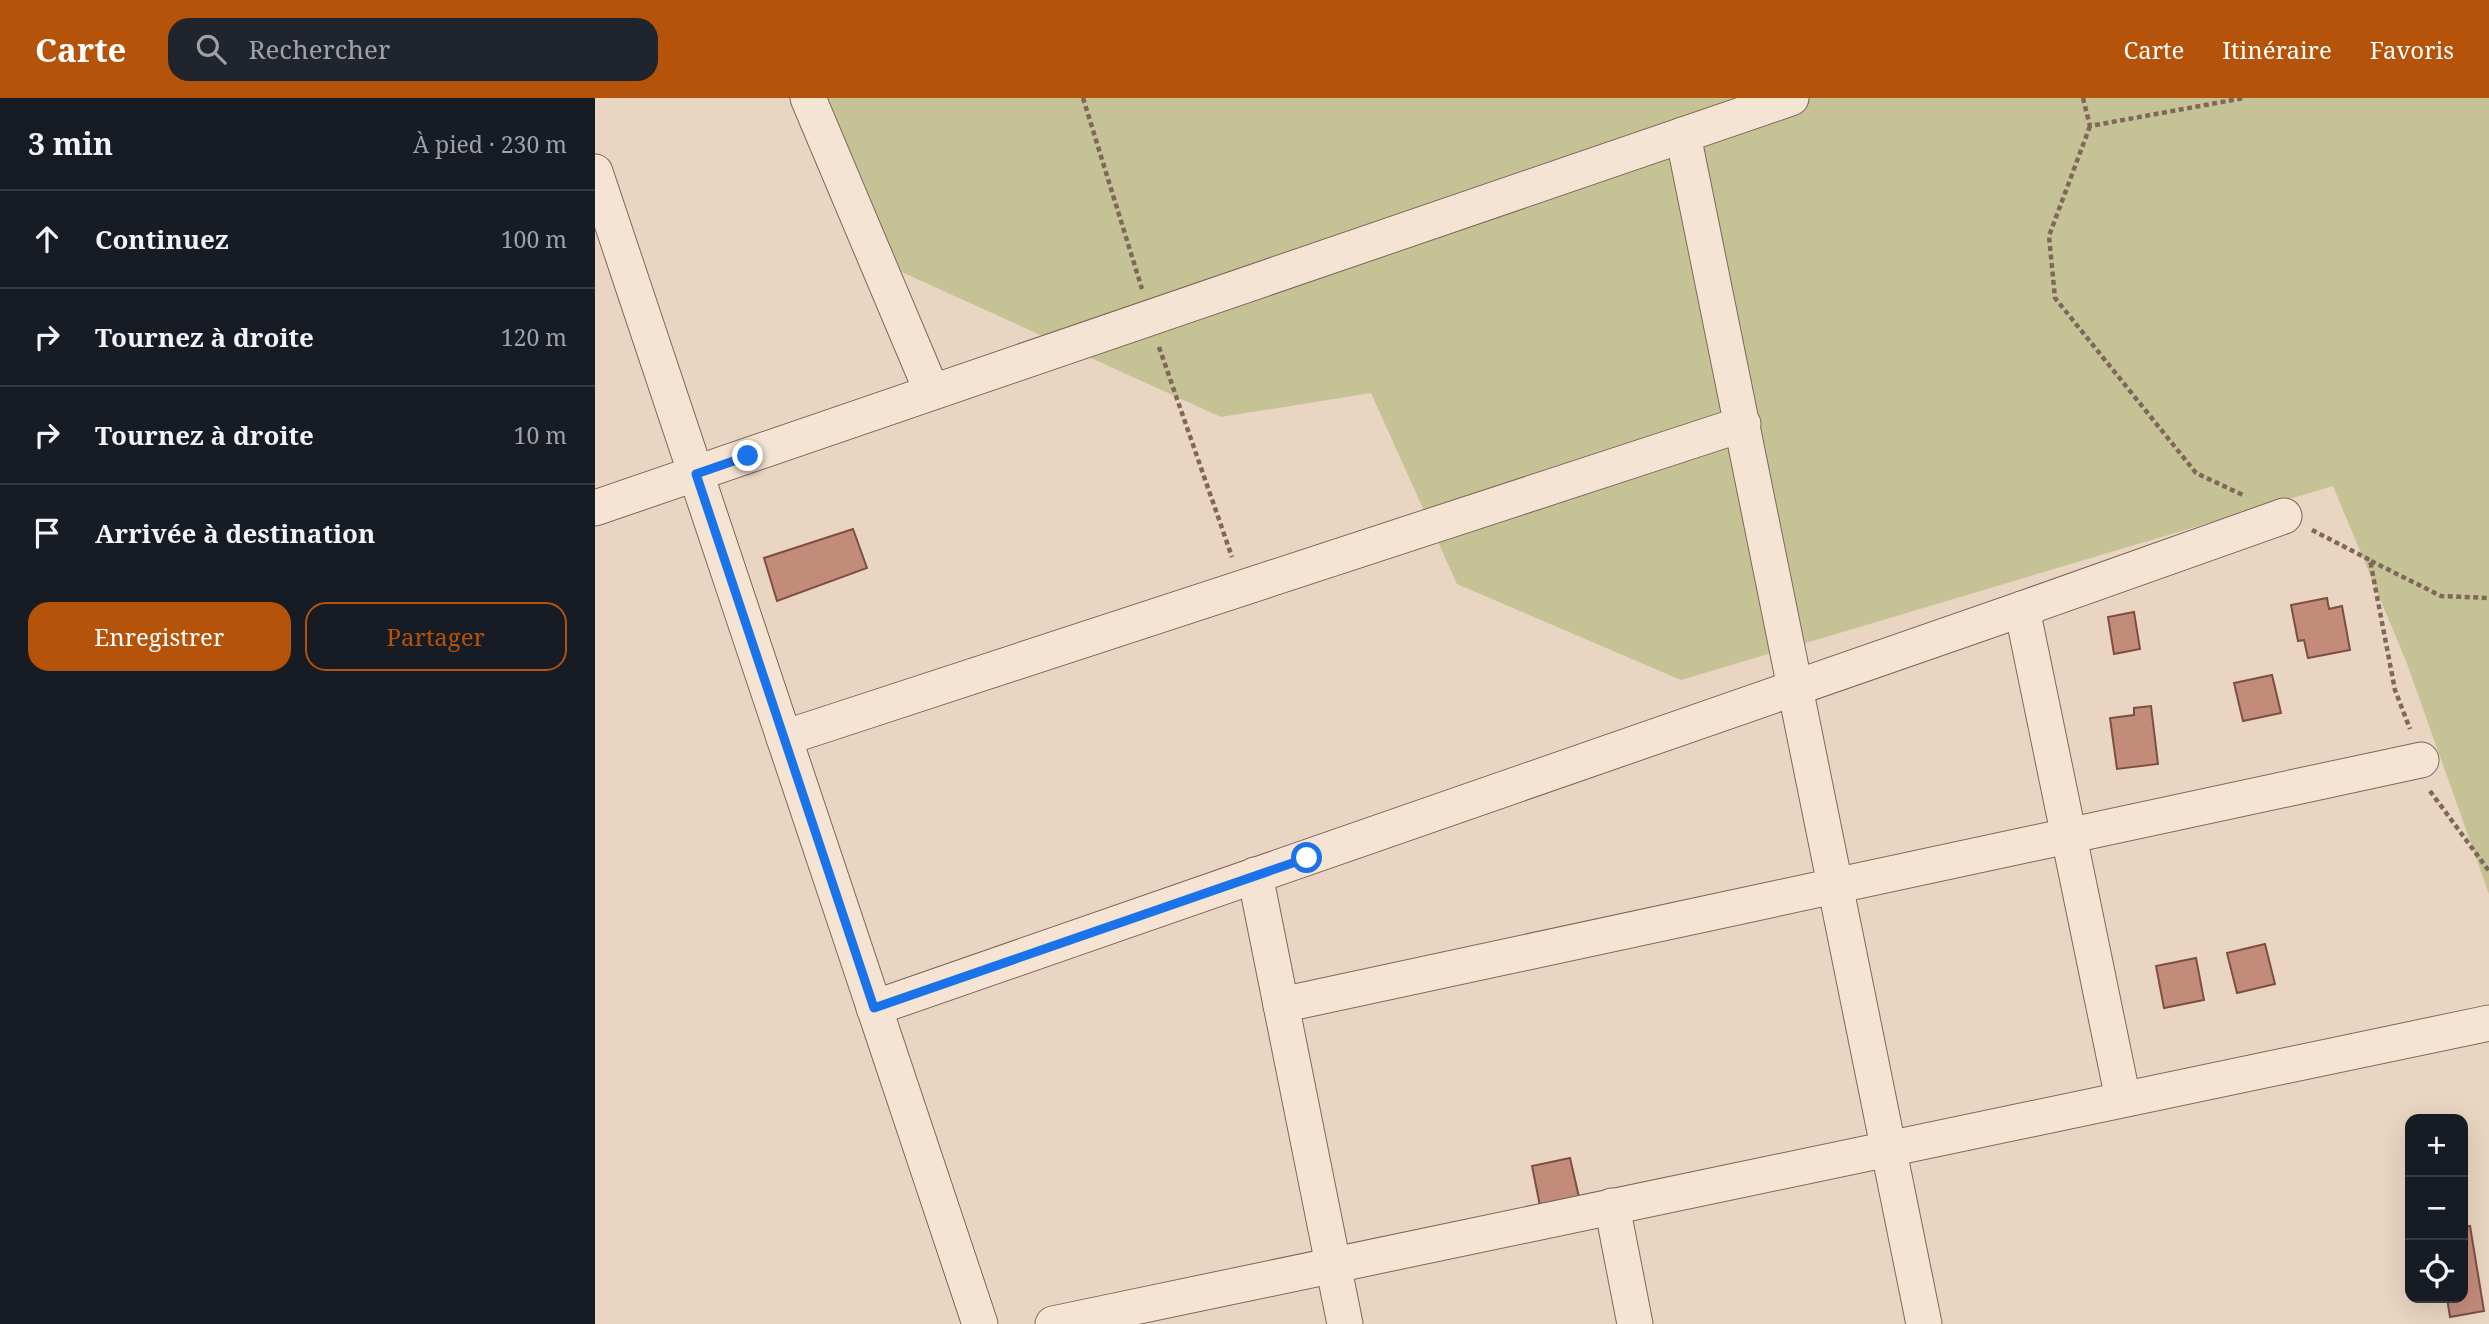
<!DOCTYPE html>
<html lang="fr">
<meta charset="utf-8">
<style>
body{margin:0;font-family:"Noto Serif",serif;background:#20242c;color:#f1f3f6}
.controls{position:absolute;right:21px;bottom:21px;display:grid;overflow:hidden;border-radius:14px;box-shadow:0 7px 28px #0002}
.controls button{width:63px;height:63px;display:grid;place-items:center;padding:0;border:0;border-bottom:2px solid #363941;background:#171b24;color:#f1f3f6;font:35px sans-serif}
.stop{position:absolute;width:21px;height:21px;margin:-16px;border:5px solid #1a73e8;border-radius:50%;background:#fff}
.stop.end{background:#1a73e8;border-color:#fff;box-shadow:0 2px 7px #0008}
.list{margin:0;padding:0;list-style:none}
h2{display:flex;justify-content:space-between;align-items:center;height:91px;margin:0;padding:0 28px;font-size:30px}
h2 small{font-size:23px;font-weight:400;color:#9ea1a6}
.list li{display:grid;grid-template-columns:46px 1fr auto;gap:21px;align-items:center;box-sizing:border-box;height:98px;padding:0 28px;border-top:2px solid #363941}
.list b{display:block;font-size:26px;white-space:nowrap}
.list em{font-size:23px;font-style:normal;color:#9ea1a6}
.actions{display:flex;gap:14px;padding:21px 28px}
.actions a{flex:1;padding:16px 0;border:2px solid #b45309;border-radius:21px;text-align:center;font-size:24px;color:#b45309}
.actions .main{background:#b45309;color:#fff}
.icon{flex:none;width:38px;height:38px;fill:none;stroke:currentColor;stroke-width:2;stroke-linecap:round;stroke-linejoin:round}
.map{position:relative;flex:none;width:1894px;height:1226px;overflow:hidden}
header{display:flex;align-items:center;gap:42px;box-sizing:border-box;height:98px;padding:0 35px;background:#b45309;color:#fff}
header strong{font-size:33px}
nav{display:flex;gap:38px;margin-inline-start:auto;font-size:24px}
.search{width:490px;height:63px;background:#20242c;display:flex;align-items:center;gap:18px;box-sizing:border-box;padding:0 24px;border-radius:21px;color:#9ea1a6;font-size:26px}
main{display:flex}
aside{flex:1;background:#171b24}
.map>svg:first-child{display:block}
</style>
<header>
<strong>Carte</strong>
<div class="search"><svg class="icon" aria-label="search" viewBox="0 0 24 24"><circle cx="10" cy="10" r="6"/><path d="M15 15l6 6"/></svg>Rechercher</div>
<nav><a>Carte</a><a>Itinéraire</a><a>Favoris</a></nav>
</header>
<main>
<aside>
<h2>3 min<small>À pied · 230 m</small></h2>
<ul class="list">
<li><svg class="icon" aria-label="ahead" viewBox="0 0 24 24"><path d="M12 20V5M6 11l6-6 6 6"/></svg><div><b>Continuez</b></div><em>100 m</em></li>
<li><svg class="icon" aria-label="right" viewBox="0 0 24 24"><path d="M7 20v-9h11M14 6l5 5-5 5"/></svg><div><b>Tournez à droite</b></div><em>120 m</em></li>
<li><svg class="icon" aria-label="right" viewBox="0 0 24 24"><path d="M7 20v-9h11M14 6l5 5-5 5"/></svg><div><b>Tournez à droite</b></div><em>10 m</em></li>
<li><svg class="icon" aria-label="arrive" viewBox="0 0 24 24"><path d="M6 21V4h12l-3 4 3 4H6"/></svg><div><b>Arrivée à destination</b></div></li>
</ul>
<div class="actions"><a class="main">Enregistrer</a><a>Partager</a></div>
</aside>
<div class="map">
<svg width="1894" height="1226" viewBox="0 0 1894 1226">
<rect width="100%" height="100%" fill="#e9d5c1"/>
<!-- green -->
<path fill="#c5c296" d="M233,0H1894V796L1811,563L1738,388L1086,582L862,486L776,295L626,319L300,171Z"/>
<!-- building -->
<g fill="#c38b7a" stroke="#7d4f43" stroke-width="2">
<path d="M258,431L272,470L182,503L169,460Z"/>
<path d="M1732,500L1734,511L1747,508L1755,552L1713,560L1709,542L1703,543L1696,507Z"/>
<path d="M1539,514L1545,551L1519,556L1513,519Z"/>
<path d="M1677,577L1686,615L1648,623L1639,585Z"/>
<path d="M1556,608L1563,666L1522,671L1515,620L1539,617V610Z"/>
<path d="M1670,846L1680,886L1642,895L1632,855Z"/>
<path d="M1601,860L1609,902L1569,910L1561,868Z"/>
<path d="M975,1060L984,1099L945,1108L937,1068Z"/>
<path d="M1875,1128L1889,1213L1855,1219L1852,1200H1868V1129Z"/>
</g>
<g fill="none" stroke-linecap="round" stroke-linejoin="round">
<!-- street casing -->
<g stroke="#80675a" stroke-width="37">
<g id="street">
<path d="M213,0L337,294"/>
<path d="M1088,37L1329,1226"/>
<path d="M0,74L385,1226"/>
<path d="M0,410L1196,0"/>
<path d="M1427,511L1528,1001"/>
<path d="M189,640L1148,326"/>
<path d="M660,777L750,1226"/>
<path d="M686,907L1826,662"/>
<path d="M279,910L1427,511L1689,418"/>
<path d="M1017,1108L1040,1226"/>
<path d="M458,1226L1894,925"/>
</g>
</g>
<!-- path -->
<g stroke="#80675a" stroke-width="4.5" stroke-dasharray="5 3.5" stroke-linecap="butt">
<path d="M488,0L547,191"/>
<path d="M1488,0L1495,28L1649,0"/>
<path d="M1495,28L1454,138L1460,200L1601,375L1650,398"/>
<path d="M564,249L637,459"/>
<path d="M1717,432L1775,462L1800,592L1815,631"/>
<path d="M1776,463L1846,498L1894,500"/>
<path d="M1835,693L1894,773"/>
</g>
<!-- street -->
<use href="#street" stroke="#f5e4d3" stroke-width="35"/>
</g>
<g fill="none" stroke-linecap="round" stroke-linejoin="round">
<!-- route -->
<path stroke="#1a73e8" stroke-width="9" d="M153,358L101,376L279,910L712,760"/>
</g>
</svg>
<div class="controls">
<button>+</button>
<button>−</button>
<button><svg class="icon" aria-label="locate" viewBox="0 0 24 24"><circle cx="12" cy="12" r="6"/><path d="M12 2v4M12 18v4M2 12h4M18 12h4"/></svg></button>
</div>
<div class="stop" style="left:712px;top:760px"></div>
<div class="stop end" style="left:153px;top:358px"></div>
</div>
</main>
